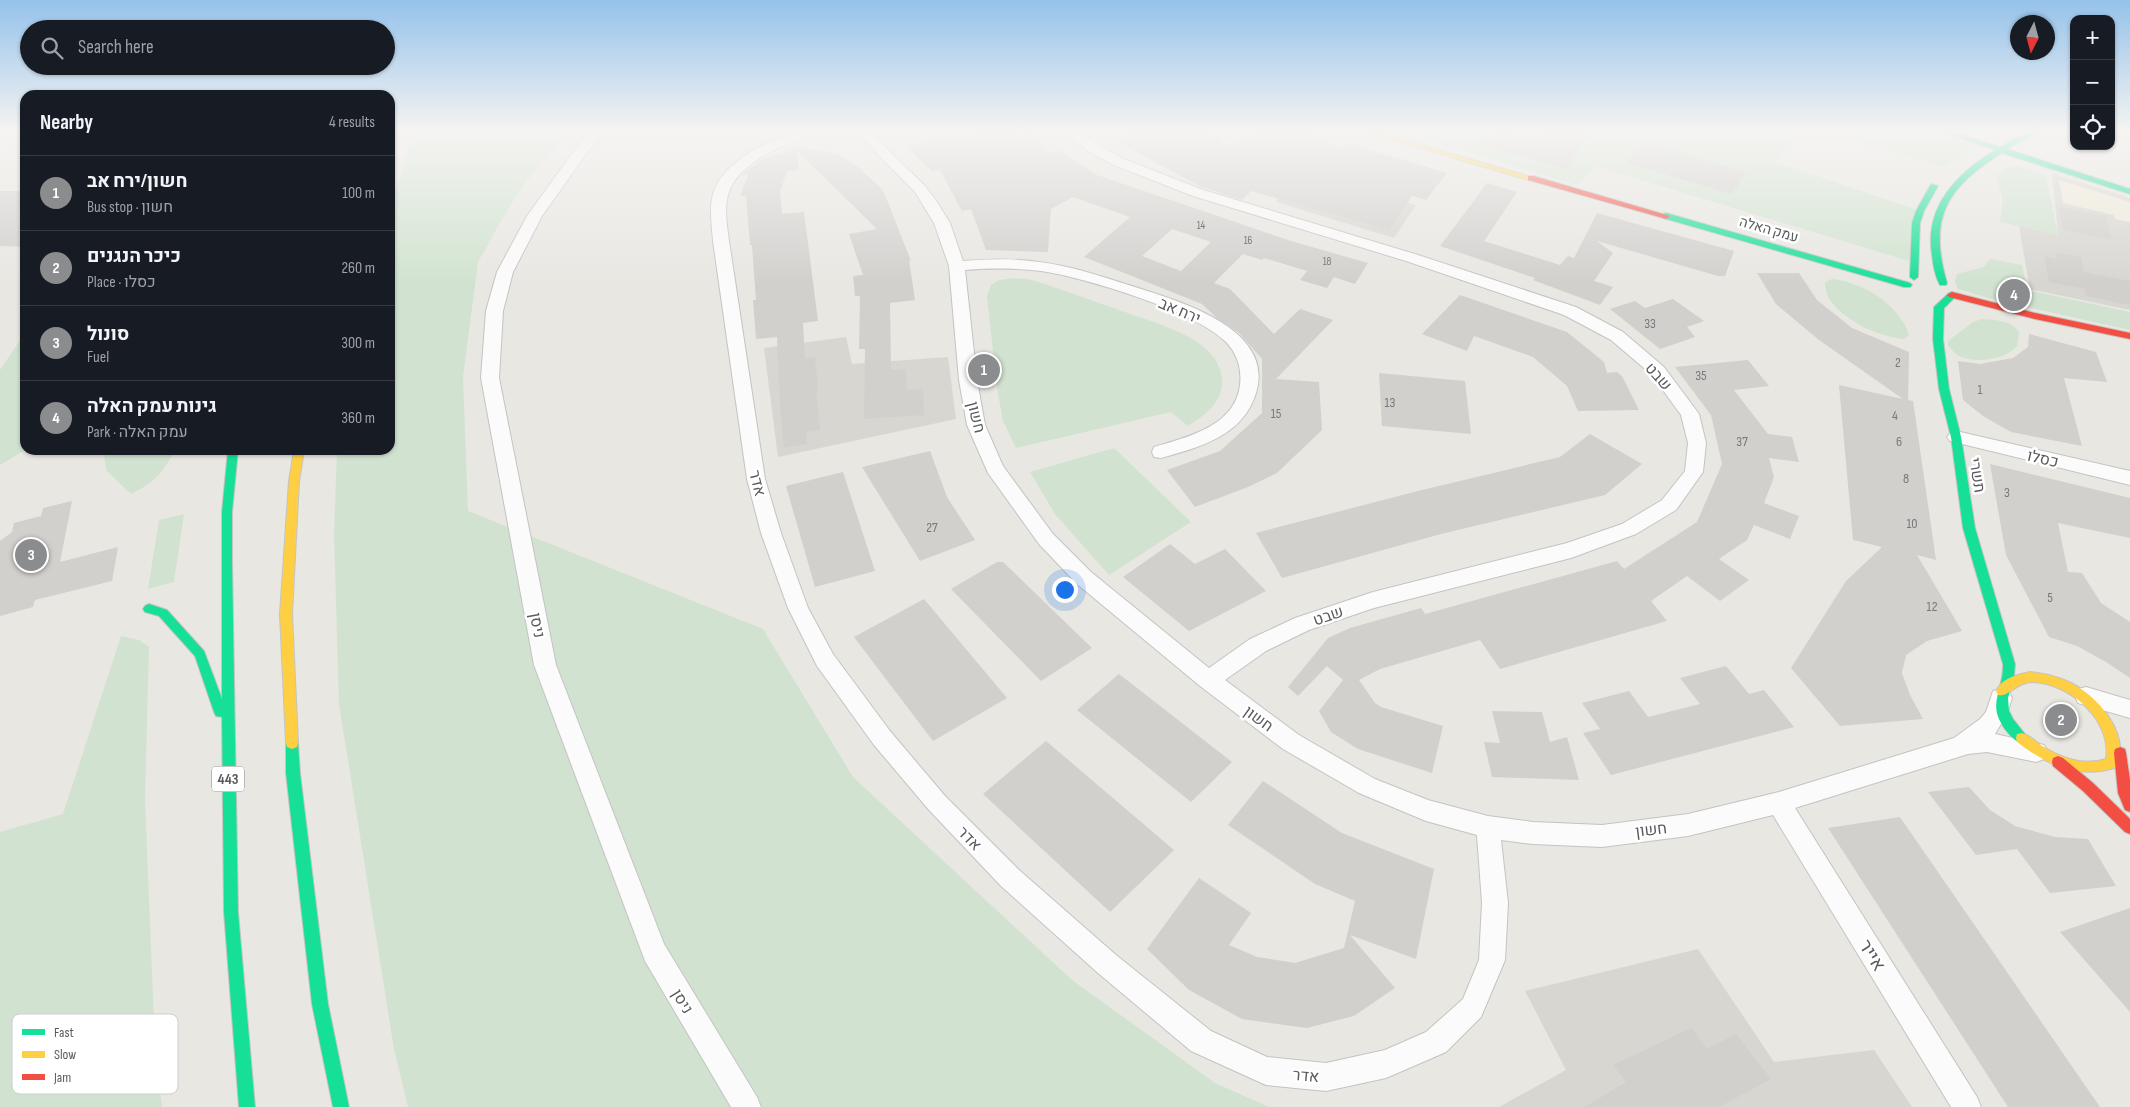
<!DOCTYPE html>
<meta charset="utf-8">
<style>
body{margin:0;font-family:"Sofia Sans Condensed",Heebo,sans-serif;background:#242831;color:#f1f3f6}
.controls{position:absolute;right:15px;top:15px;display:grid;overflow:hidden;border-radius:10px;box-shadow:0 1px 4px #0004}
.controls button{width:45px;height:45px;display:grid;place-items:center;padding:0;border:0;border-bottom:1px solid #363941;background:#171b24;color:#f1f3f6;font:25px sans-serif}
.compass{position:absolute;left:2010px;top:15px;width:45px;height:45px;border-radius:50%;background:#171b24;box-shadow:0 1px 4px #0004;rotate:186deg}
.you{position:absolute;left:1064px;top:589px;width:18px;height:18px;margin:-12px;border:4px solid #fff;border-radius:50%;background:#1a73e8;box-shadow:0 0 0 8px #1a73e833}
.badge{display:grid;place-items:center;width:32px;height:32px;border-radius:50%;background:#8b8c8d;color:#fff;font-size:16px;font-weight:700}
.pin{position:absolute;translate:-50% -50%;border:2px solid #fff;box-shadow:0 1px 5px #0006}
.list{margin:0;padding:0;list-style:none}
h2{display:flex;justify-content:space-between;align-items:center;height:65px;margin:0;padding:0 20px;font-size:21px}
h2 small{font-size:16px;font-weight:400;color:#9ea1a6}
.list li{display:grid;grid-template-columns:32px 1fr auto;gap:15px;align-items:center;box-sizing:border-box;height:75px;padding:0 20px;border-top:1px solid #363941}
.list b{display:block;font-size:19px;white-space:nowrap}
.list p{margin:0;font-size:16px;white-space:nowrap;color:#9ea1a6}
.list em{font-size:16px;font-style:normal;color:#9ea1a6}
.icon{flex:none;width:28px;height:28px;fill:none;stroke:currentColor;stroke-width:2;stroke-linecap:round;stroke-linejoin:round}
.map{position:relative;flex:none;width:2130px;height:1107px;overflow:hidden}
.search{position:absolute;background:#171b24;box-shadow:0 1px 4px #0004;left:20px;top:20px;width:375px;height:55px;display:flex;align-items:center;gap:12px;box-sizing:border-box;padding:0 18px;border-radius:28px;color:#9ea1a6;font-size:19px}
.panel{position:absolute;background:#171b24;box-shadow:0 1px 4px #0004;left:20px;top:90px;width:375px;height:365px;border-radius:15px}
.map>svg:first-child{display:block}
</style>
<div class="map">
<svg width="2130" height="1107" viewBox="0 0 2130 1107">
<rect width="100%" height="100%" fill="#e8e7e2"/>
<!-- education -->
<g fill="#d8d6d1">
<path d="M1301,172L1416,205L1394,238L1276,202Z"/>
<path d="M2052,173L2130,198V310L2030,289L2019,226L2058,234Z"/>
<path d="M846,337L852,364L948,357L956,419L778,457L764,348Z"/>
<path d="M1698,949L1774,1062L1874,1050L1912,1107H1499L1566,1070L1525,991Z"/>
</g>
<!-- green -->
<g fill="#d1e3d0">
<path d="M415,130H572L539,164L509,207L478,262L463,377L468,511L763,629L853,777L1072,980L1215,1083L1269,1107H408L394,1049L339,704L334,534L337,450H390V208Z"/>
<path d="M1388,130H1477L1464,151Z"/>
<path d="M1478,130H1805L1773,161L1920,211L1909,261L1595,166L1577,185L1465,151Z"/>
<path d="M1818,130H1925L1977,146L1944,167Z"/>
<path d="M2012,166L2021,167L2046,176L2058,235L2000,222C2001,215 2003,205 2002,198C1999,182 1990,172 2012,166Z"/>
<path d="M1990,259L2022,265L2027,290L2130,312V330L1995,300L1958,289L1955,281L1957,274L1984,267Z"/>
<path d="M1014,278L1028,279L1045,284C1072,293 1098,303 1125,312C1157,324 1219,338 1222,379C1224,402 1205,415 1188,426L1171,412L1016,448L1003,421L997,388L987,296L991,285L999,280Z"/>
<path d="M1832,279C1862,282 1899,304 1909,335L1904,339C1878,337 1842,320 1828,297C1826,292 1825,287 1825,282Z"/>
<path d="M1982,319C1995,320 2011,320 2019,332L2017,346C2005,360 1973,365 1956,354C1953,352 1951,348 1948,346V341L1973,322Z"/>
<path d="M25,333V450L0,465V370Z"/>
<path d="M1114,448L1191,522L1109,575L1055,514L1030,472Z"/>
<path d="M108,450H175C164,472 153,483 131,494L106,470L104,456Z"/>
<path d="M184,514L174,582L148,589L159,520Z"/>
<path d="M121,636L139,640L149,647L145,799L155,1047L162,1107H0V832L63,814Z"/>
</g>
<!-- sand -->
<path fill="#efebd9" d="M2059,180L2130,202V222L2115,219L2114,215L2063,203Z"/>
<!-- building -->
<g fill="#d1d0cd" fill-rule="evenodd">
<path d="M980,130H1031L1050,154L1059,150L1097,175L1291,241L1368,263L1355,284L1334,277L1327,288L1300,280L1307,271L1264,258L1262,260L1243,254L1214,283L1230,289L1274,334L1300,309L1333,320L1276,379L1319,382L1322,430L1277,473L1248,487L1195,507L1167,470L1220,451L1262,413V359L1239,333L1217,318L1202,304L1084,257L1130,217L1073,197L1051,209L1048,252L986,250L971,209L962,211L940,170L932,172L908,147L937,138L940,142ZM1172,229L1211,242L1181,271L1142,256Z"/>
<path d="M1131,130H1208L1226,146L1261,130H1305L1341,149L1347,143L1447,173L1426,200L1412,196L1389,230L1251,191L1242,200L1201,187L1112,139Z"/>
<path d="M1491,130H1498L1536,140L1541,130H1591L1567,169L1481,145Z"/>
<path d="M1644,142L1697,158L1746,173L1732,194L1626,163Z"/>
<path d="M791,146L838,154L858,167L883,190L911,261L909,260L915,300L890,303L891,370L906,369L907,390L923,389L924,415L864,419L865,349H859L860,296H855L853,276L863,275L849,234L877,229L797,151L799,170L787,171L780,192L782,214L804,212L818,321L803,323L805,359L815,357L818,390L816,391L820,430L806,432L807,444L784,448L780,406L777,337L756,339L753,300H756L752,245H750L746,196H740L749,174H743L763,159L795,149Z"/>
<path d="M1487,183L1517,192L1484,241L1560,265L1568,256L1574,258L1597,213L1734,251L1725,276H1718L1597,241L1613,253L1594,281L1613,287L1600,305L1533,280L1535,278L1440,246Z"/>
<path d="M0,191H25V247L0,246Z"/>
<path d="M2058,207L2106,216L2112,240L2063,230Z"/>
<path d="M2056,252L2081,257L2084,272L2130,281V305L2086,296L2085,289L2049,282L2044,256L2057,259Z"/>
<path d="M1757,273H1799L1817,300L1852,328L1909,352L1908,400L1913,401L1936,560L1917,555L1962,631L1927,641L1906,655L1902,673L1910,695L1923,719L1840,726L1791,668L1846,581L1882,547L1853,540L1839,385L1903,399L1819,340L1776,304Z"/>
<path d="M1460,295L1567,332L1604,362L1607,373L1617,372L1622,376L1639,410L1578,411L1567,386L1533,357L1474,336L1467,351L1422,334Z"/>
<path d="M1673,299L1704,321L1687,327L1695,337L1660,349L1610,309L1635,301L1645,308Z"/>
<path d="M2029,334L2096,352L2107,382L2064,378L2082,446L2011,432L1983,416L1963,400L1958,361L1980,364L2013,358L2028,347Z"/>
<path d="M1748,360L1769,386L1734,390L1768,434L1792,437L1799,462L1769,458L1774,477L1764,503L1799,516L1790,539L1754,525L1747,540L1719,559L1749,580L1720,601L1687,576L1651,601L1667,621L1500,669L1480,640L1380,669L1359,680L1375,703L1381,707L1443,726L1432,773L1358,749L1331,732L1319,711L1343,680L1327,666L1298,696L1288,687L1328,638L1350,628L1421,608L1425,614L1617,561L1624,569L1697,522L1722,464L1711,415L1675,367Z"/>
<path d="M1379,373L1465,381L1471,434L1382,426Z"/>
<path d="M1590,434L1642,464L1605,495L1441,534L1282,578L1256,533L1418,491L1560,457Z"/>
<path d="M930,451L947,497L975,540L920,561L862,467Z"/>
<path d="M1990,464L2130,498V538L2058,523L2068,572L2082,573L2101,603L2130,622V678L2106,662L2077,646L2049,637L2006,555Z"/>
<path d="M843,472L875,571L815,587L786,486Z"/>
<path d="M72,501L60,562L118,547L112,581L35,600L33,607L0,616V541L12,532L14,523L41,516L43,508Z"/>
<path d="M1170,544L1195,564L1225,549L1266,591L1189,631L1123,577Z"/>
<path d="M997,562H1003L1092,648L1041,681L951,589Z"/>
<path d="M924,599L1007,698L933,741L854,637Z"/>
<path d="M1726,666L1749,694L1764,690L1794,727L1611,775L1583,733L1600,729L1582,703L1629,691L1648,717L1700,704L1680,678Z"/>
<path d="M1119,674L1232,762L1191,802L1077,710Z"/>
<path d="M1492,711L1542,712L1550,742L1567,737L1579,780L1492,777L1484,742L1500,743Z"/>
<path d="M1046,741L1174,850L1110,912L983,794Z"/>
<path d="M1263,781L1342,833L1434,869L1416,959L1350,935L1395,988L1354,1016L1307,1028L1242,1019L1189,990L1147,949L1199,878L1251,913L1229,945L1257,957L1295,963L1344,948L1355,901L1315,884L1228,825Z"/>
<path d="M1969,787L1990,810L2015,826L2055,837L2088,839L2116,886L2050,893L2017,849L1976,855L1928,792Z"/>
<path d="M1900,817L2100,1107H2008L1828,828Z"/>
<path d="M2130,908V1012L2060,932Z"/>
<path d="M1691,1028L1707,1049L1736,1034L1771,1079L1719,1107H1585L1626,1082L1613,1065Z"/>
</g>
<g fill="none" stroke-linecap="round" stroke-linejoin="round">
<!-- street casing -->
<g stroke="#c4c3c3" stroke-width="2">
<g id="street">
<path d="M589,130H603L542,216L513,272L503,311L499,378L556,665L664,944L757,1097L761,1107H731L645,961L534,665L481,378L486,311L497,272L527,216Z"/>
<path d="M801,130H824L822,133C792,140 736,162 728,195C724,209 727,226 729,241L765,479L781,533L808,608L833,654L890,731L945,796L1019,870L1116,955L1211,1031L1267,1057L1326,1063L1385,1050L1426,1032L1463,999L1479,960L1482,903L1477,835L1426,821L1359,793L1283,749L1200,686L1077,584L1039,544L988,473L967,425L959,380L949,266L934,223L915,192L854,130H868L925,186L935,199L950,223L963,261C989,259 1013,258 1039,262C1072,266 1103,277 1135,287C1178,301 1276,328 1256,393C1243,436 1200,447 1161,458L1154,457L1152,452L1154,447C1188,437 1235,426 1240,385C1242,369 1237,354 1227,343C1198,312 1084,277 1041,271C1016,268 991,268 965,270L977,380L985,425L1003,466L1053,534L1091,572L1209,668L1250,639L1295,618L1373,592L1567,543L1622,524L1662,500L1685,471L1688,443L1681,415L1652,375L1611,340L1564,315L1406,261L1193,196L1114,165L1090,152L1064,133L1062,130H1077L1100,146L1124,159L1203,190L1418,255L1576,307L1623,332L1664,367L1699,414L1706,443L1703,472L1676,510L1636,534L1571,558L1374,608L1309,630L1266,651L1225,680L1299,735L1375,779L1428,800L1488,816L1533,822L1602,825L1688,814L1779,792L1954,738L1980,719L1986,712L1993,691L2001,689L2009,691L2012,698L2007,714L1995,734L2044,745L2047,752L2044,759L2036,762L1987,752L1968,754L1795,808L1977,1097L1981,1107H1951L1773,815L1688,836L1602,847L1533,844L1501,840L1508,903L1505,960L1481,1017L1446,1052L1386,1078L1326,1091L1266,1085L1191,1051L1098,973L1001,886L929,810L874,745L817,666L788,608L761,533L747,479L713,241C712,226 709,209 713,194C722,161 771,139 801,130Z"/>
<path d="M1956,431L2130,471V485L1950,441L1947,437L1950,433Z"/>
<path d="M2086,687L2130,700V718L2078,703L2075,696L2078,689Z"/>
</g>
</g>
<!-- fast casing -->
<g stroke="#c4c5c4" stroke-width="2">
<g id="fast">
<path d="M390,130H397L393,139H390Z"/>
<path d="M1937,130H1947L2000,147L2032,130H2041L2040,132L2007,149L2130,189V194L2002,153C1946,188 1928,218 1947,283L1946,285H1940C1935,276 1933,265 1932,255C1924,207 1956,174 1995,150Z"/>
<path d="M1931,184L1938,186L1924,211L1920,223L1918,277L1914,280L1910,277L1912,223L1916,211Z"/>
<path d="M1666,213L1910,283L1912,285L1910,287H1904L1663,218V214Z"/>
<path d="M1952,292L1957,295L1944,308L1943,339L1949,389L1961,437L1975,528L2015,664L2014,677L2008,698L2009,711L2013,719L2028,738L2027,742C2019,745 2015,740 2010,735C1983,705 2004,694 2003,664L1963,528L1951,437L1939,389L1933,339L1934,307L1949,293Z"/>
<path d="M228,450H238L232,512V562L238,912L255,1107H239L224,912L222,717L216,716L214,712L195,656L159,616L145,612L143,609L145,606L149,604L167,610L204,651L222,699V512Z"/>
<path d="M292,737L297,739L298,743L300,773L328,1004L349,1107H333L312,1004L286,773V743L287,739Z"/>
</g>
</g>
<!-- slow casing -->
<g stroke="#c4c5c4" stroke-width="2">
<g id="slow">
<path d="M1359,130H1370L1535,178L1528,180Z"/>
<path d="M294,450H304L299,481L292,614L298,743L297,747L292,749L287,747L286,743L280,614L289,481Z"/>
<path d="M2030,672C2045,674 2058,676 2071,683C2099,697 2130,734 2117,767C2079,780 2047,765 2017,742L2016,738L2017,734L2022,733C2029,735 2035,741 2042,746C2061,758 2083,766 2106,759C2112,720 2070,683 2032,682C2016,682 2008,698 1998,695L1996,691C2003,677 2017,675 2030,672Z"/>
</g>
</g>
<!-- jam casing -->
<g stroke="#c4c5c4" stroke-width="2">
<g id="jam">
<path d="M1528,176H1534L1670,216L1666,219L1663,218L1528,180Z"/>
<path d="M1952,292L2035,313L2130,333V339L2035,319L1949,297L1947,295Z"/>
<path d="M2120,747L2125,749L2126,753L2130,780V812L2125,810L2118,793L2114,753L2115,749Z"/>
<path d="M2058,756L2063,758L2093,783L2130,819V834L2125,832L2083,791L2053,766L2052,762L2053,758Z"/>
</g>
</g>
<!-- street -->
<use href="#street" fill="#fcfbfb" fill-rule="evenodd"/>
<!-- fast -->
<use href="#fast" fill="#16e098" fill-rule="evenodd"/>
<!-- slow -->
<use href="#slow" fill="#ffcf43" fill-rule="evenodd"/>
<!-- jam -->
<use href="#jam" fill="#f24e42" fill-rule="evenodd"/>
</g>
<!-- sky -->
<linearGradient id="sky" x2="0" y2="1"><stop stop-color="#95c2ea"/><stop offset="0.46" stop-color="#f5f4f2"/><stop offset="1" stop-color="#f5f4f2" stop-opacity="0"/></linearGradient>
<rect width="2130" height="284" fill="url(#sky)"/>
<g text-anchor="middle" stroke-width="5" stroke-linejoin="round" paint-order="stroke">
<!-- far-number labels -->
<g font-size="11" fill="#78797b">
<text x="1201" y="229">14</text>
<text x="1248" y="244">16</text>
<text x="1327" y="265">18</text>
</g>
<!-- far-street labels -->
<g font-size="14" fill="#595b5f" stroke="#fff">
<text transform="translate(1769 229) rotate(16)" y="5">עמק האלה</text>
</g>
<!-- number labels -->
<g font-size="14" fill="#78797b">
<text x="1650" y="328">33</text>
<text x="1898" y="367">2</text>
<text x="1701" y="380">35</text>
<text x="1980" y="394">1</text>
<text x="1390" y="407">13</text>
<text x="1276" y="418">15</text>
<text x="1895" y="420">4</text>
<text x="1742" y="446">37</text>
<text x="1899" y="446">6</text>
<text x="1906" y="483">8</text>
<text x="2007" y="497">3</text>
<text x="1912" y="528">10</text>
<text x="932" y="532">27</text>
<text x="2050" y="602">5</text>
<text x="1932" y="611">12</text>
</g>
<!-- shield labels -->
<rect fill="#fff" stroke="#8b8c8f" stroke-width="1" x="212" y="766.5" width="32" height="25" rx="4"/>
<g font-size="15" font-weight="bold" fill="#595b5f">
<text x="228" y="784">443</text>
</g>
<!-- street labels -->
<g font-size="16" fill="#595b5f" stroke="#fff">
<text transform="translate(1180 310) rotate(23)" y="6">ירח אב</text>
<text transform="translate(1659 376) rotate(48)" y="6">שבט</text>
<text transform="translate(977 417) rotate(76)" y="6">חשון</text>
<text transform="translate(2043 458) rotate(13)" y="6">כסלו</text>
<text transform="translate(1978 475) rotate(81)" y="6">תשרי</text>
<text transform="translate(758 483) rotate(76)" y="6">אדר</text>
<text transform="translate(1328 615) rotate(-19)" y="6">שבט</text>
<text transform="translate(538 625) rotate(79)" y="6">ניסן</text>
<text transform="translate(1259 718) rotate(36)" y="6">חשון</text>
<text transform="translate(1651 829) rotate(-7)" y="6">חשון</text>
<text transform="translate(970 838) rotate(46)" y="6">אדר</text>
<text transform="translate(683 1001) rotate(59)" y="6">ניסן</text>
<text transform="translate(1306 1075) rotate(5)" y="6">אדר</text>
</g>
<!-- near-street labels -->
<g font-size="19" fill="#595b5f" stroke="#fff">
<text transform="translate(1873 955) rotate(58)" y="7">אייר</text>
</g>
</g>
<!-- legend -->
<rect x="12" y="1014" width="166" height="80" rx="8" fill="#fff" stroke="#cdcecf" stroke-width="1"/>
<rect x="22" y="1029" width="23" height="6" fill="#16e098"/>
<rect x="22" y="1051" width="23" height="7" fill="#ffcf43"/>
<rect x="22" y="1074" width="23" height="6" fill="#f24e42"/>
<g font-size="14" fill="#595b5f">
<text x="54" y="1037">Fast</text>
<text x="54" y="1059">Slow</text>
<text x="54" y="1082">Jam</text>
</g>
</svg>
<div class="controls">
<button>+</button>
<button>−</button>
<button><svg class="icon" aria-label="locate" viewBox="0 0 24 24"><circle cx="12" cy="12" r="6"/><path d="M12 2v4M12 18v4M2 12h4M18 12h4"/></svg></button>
</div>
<svg class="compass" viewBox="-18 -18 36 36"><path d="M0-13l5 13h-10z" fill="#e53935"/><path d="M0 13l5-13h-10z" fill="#9ea1a6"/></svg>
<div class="you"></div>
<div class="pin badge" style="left:984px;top:370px">1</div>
<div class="pin badge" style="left:2061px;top:720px">2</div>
<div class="pin badge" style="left:31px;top:555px">3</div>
<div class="pin badge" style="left:2014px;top:295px">4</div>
<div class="search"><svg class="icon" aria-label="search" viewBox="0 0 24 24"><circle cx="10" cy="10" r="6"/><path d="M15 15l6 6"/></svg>Search here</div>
<section class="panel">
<h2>Nearby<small>4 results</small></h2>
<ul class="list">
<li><span class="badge">1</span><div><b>חשון/ירח אב</b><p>Bus stop · חשון</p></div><em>100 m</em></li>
<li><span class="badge">2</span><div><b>כיכר הנגנים</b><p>Place · כסלו</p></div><em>260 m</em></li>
<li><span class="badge">3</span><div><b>סונול</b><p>Fuel</p></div><em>300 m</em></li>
<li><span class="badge">4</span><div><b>גינות עמק האלה</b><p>Park · עמק האלה</p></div><em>360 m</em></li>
</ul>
</section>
</div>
